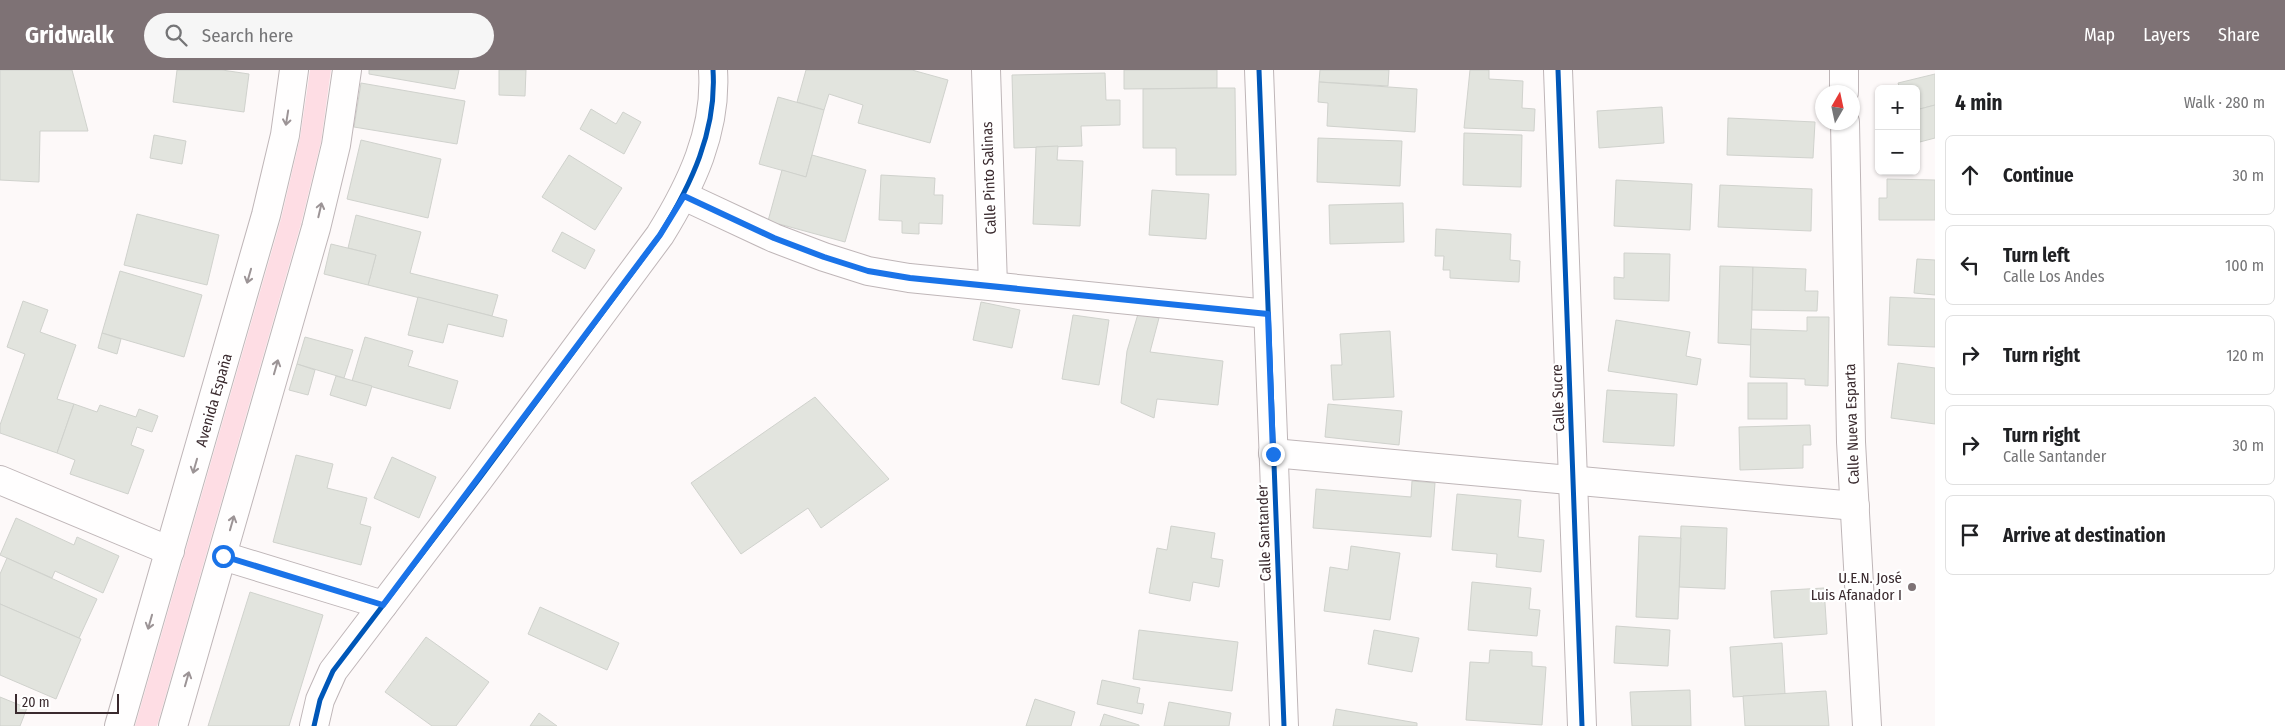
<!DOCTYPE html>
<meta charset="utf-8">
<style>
body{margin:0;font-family:"Fira Sans Condensed",sans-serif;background:#f6f6f6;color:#202124}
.controls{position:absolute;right:15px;top:15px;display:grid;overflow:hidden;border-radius:8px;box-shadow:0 1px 4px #0004}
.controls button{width:45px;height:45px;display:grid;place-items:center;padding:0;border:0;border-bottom:1px solid #e0e0e0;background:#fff;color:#202124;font:25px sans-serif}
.compass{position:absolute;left:1815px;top:15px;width:45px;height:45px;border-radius:50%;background:#fff;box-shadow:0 1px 4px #0004;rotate:9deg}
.scale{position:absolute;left:15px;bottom:12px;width:104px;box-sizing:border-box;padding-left:5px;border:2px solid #3a2a2e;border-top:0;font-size:14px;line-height:18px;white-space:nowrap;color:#3a2a2e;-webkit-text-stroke:4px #fff;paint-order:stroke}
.stop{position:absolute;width:15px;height:15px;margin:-11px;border:4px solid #1a73e8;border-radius:50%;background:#fff}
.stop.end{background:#1a73e8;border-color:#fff;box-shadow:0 1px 5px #0008}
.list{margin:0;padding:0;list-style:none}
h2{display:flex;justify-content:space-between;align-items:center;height:65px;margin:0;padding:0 20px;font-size:21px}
h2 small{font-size:16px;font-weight:400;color:#757577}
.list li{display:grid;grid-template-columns:32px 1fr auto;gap:15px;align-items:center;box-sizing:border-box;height:80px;margin:0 10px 10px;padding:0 10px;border:1px solid #e0e0e0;border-radius:8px}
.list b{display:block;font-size:19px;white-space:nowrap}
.list p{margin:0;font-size:16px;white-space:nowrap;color:#757577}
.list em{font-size:16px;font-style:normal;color:#757577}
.icon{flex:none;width:28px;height:28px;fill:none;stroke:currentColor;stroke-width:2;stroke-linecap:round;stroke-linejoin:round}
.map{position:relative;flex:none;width:1935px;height:656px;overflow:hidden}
header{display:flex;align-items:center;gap:30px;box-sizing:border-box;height:70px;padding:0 25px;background:#7e7275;color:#fff}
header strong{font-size:24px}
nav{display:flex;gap:28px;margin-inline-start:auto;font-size:18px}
.search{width:350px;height:45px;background:#f6f6f6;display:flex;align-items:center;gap:12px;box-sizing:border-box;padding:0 18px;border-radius:28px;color:#757577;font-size:19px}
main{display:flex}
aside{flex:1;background:#fff}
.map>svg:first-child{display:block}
</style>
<header>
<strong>Gridwalk</strong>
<div class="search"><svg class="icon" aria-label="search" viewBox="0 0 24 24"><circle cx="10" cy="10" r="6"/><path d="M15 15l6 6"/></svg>Search here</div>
<nav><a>Map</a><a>Layers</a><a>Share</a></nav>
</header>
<main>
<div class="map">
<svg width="1935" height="656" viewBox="0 0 1935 656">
<rect width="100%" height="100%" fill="#fdf9f9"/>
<!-- green -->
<path fill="#fedde4" d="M310,0H331L321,72L301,154L157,656H135L281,149L300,68Z"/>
<!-- building -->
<g fill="#e2e4de" stroke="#d0d2cd">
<path d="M0,0H72L88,61H40L39,112L0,110Z"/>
<path d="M177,0H222L249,4L244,42L173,32Z"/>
<path d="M369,0H459L455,19L369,4Z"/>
<path d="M499,0H526L525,26L499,25Z"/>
<path d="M806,0H912L948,10L930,73L858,53L863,35L829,24L824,40L797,32Z"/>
<path d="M1124,0H1217V18L1124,19Z"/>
<path d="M1320,0H1389L1388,16L1319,12Z"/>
<path d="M1470,0H1489V9L1523,11L1522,38L1535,39L1534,61L1464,58Z"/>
<path d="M1105,3L1106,30H1120V55L1081,56L1082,76L1014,78L1012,5Z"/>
<path d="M1935,4V35L1916,40V19H1900L1898,13Z"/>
<path d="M1319,12L1417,19L1415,62L1327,56L1328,33L1318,32Z"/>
<path d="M361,13L465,31L457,74L354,57Z"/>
<path d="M1217,18H1235L1236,105H1176V78H1143V19Z"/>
<path d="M778,27L824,40L806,107L759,94Z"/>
<path d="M1935,35V68L1916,73V40Z"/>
<path d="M1662,37L1664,73L1599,78L1597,41Z"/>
<path d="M591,39L616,54L623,42L641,52L624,84L580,59Z"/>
<path d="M1728,48L1815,52L1813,88L1727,85Z"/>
<path d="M1464,63L1522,65L1521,117L1463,115Z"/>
<path d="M154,65L186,71L182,94L150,88Z"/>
<path d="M1318,68L1402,71L1400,116L1317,112Z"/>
<path d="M361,70L441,89L428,148L347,129Z"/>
<path d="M1058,76L1057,90L1083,91L1080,156L1033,154L1036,77Z"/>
<path d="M569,85L622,118L595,160L542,127Z"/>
<path d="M812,85L866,100L845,172L768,151L782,100L806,107Z"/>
<path d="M881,105L935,108L934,125H943L942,154L919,153V164L902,163V151L879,150Z"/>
<path d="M1887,109L1935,110V150H1879V128H1887Z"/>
<path d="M1616,110L1692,114L1690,160L1614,156Z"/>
<path d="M1720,115L1812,119L1811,161L1718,157Z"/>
<path d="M1152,120L1209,124L1206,169L1149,165Z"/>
<path d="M1403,133L1404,172L1330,174L1329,135Z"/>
<path d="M137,144L219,165L207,215L124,195Z"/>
<path d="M356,145L421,162L410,203L498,225L492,246L368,215L376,185L348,178Z"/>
<path d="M1436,159L1511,164L1510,190L1520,191L1519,212L1450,208V200H1443L1444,186H1435Z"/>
<path d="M562,162L595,180L585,199L552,181Z"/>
<path d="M331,174L376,185L368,215L324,204Z"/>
<path d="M1624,183L1670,184L1669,231L1614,229V207L1624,208Z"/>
<path d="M1917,189L1935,190V225L1914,223Z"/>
<path d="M1720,196L1753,197L1751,275L1718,273Z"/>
<path d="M1753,197L1806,199L1805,221H1818L1817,241L1752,240Z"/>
<path d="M120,201L202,225L184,287L102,263Z"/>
<path d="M418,227L507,250L503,267L448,254L443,273L408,265Z"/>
<path d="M1890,227L1935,229V277L1888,275Z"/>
<path d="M23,231L48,240L40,262L76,275L57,329L74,334L57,383L0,363V355L25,284L7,277Z"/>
<path d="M981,232L1020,240L1012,278L973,270Z"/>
<path d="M1138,244L1159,248L1150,282L1223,291L1218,335L1157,329L1154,348L1121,333L1127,281Z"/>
<path d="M1073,245L1109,250L1099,315L1062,309Z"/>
<path d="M1807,247H1829L1828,316L1805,315V309L1750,307L1751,259L1807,261Z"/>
<path d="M1616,250L1690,262L1686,286L1701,289L1697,315L1608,301Z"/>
<path d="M1390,261L1394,327L1333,330L1331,295H1342L1340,264Z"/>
<path d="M102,263L121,269L117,284L98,278Z"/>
<path d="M305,267L353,280L344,308L297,294Z"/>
<path d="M365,267L413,281L408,296L458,311L450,339L352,311Z"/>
<path d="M1898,293L1935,298V354L1891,348Z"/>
<path d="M297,294L315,300L308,325L289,320Z"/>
<path d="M336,306L372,316L366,336L330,325Z"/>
<rect x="1748" y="313" width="39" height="36"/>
<path d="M1607,320L1677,324L1674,376L1603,372Z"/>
<path d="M815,327L889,409L821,458L808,438L741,484L691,413Z"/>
<path d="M74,334L97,342L100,335L136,347L139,339L158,346L152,362L137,357L131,375L144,380L128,424L70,404L75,390L57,383Z"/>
<path d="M1328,334L1402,341L1399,375L1325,367Z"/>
<path d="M1810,355L1811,375H1803V398L1740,400L1739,357Z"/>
<path d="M296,385L333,394L327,418L367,428L360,454L371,457L361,495L273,472Z"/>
<path d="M392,387L436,407L419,448L374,428Z"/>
<path d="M1412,411L1435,413L1431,467L1313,458L1316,419L1411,427Z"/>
<path d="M1457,424L1521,430L1518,467L1544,470L1541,502L1496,497L1497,484L1452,480Z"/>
<path d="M16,448L74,475L77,467L119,486L103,523L55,501L52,508L0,485Z"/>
<path d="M1171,456L1215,463L1211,488L1223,490L1219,517L1193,512L1190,531L1149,523L1157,478L1167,480Z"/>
<path d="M1681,456L1727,458L1725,519L1679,517Z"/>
<path d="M1639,466L1681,468L1678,549L1636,547Z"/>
<path d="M1351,476L1400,483L1390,550L1324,541L1330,497L1348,500Z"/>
<path d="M7,488L97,529L79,568L0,534V504Z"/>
<path d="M1472,512L1531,518L1529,539L1540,540L1537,566L1468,560Z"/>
<path d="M1824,518L1827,564L1774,568L1771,521Z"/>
<path d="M250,522L323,545L289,656H208Z"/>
<path d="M0,534L81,569L56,629L0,605Z"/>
<path d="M540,537L619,573L607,600L528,564Z"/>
<path d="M1616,556L1670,560L1668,596L1614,593Z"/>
<path d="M1139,560L1238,572L1232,621L1133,609Z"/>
<path d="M1374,560L1419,568L1412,602L1368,594Z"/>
<path d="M426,567L489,612L456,656H432L385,622Z"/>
<path d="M1782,573L1785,624L1733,627L1730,577Z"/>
<path d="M1490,580L1532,582V596L1546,597L1542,655L1466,650L1470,592L1489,593Z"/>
<path d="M1102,610L1140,618L1137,633L1144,634L1142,644L1097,634Z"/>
<path d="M1690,620L1691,656H1632L1630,622Z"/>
<path d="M1826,621L1829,656H1745L1743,626Z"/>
<path d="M0,627L27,638L20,656H0Z"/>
<path d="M1035,629L1075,642L1071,656H1026Z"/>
<path d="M1169,632L1231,643L1229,656H1164Z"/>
<path d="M1336,639L1417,653V656H1333Z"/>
<path d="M539,643L557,656H530Z"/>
<path d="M1104,644L1139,655V656H1100Z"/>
</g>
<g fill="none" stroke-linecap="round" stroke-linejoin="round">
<!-- street casing -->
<g stroke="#bfb6b8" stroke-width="30">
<g id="street">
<path d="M986,0L993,216"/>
<path d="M1259,0L1284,656"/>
<path d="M1558,0L1582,656"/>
<path d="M1844,0V22"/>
<path d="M1845,52L1851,372L1867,656"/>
<path d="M684,126L774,168L824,187L868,201L909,208L1268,244"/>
<path d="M1273,383L1855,436"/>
<path d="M0,410L170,481"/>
<path d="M223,486L383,535"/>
<path d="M314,656L320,630L333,601L479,409L660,165C691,115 717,61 713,0"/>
</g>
</g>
<!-- secondary casing -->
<g stroke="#bfb6b8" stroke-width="30">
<g id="secondary">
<path d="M119,656L266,145L285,65L294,0"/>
<path d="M173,656L316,158L336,75L347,0"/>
</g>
</g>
<!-- street -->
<use href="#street" stroke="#fffefe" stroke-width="28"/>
<!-- secondary -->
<use href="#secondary" stroke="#fffefe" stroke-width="28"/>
<!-- cycleway casing -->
<g stroke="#fff" stroke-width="8">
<g id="cycleway">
<path d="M1259,0L1284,656"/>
<path d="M1558,0L1582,656"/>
<path d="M314,656L320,630L333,601L479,409L660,165C691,115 717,61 713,0"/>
</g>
</g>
<!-- cycleway -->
<use href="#cycleway" stroke="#0057b8" stroke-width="5"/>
</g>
<!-- one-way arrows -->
<defs><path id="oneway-shaft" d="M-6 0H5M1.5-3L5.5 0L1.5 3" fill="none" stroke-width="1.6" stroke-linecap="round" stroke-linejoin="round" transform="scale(1.25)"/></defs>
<g stroke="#9c9496">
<use href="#oneway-shaft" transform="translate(287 48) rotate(99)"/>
<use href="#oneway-shaft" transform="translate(320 140) rotate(-77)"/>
<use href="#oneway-shaft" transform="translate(249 206) rotate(106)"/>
<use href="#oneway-shaft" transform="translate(276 297) rotate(-74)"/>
<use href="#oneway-shaft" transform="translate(195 396) rotate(106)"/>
<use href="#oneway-shaft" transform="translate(232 453) rotate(-74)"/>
<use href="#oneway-shaft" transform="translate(150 552) rotate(106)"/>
<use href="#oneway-shaft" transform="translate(187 609) rotate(-74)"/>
</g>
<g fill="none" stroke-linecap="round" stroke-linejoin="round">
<!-- route -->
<path stroke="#1a73e8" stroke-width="6" d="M223,486L383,535L660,165L684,126L774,168L824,187L868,201L910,208L1268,244L1273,384"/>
</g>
<!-- markers -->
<circle fill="#7e7275" stroke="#fff" stroke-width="2" cx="1912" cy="517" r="5"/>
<g text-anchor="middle" stroke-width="4.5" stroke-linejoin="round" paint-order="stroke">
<!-- street labels -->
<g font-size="15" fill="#3a2a2e" stroke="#fff">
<text transform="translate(989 108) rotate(-92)" y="5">Calle Pinto Salinas</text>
<text transform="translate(1558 328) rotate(-92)" y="5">Calle Sucre</text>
<text transform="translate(214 330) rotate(-74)" y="5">Avenida España</text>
<text transform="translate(1852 354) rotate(-92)" y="5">Calle Nueva Esparta</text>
<text transform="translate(1264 463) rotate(-92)" y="5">Calle Santander</text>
</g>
<!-- poi labels -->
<g font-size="15" fill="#3a2a2e" stroke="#fff" text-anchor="end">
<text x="1902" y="513">U.E.N. José<tspan x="1902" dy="17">Luis Afanador I</tspan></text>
</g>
</g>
</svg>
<div class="controls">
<button>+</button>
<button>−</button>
</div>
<svg class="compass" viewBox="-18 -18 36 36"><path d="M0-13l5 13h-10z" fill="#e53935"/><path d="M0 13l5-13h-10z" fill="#757577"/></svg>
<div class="scale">20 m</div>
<div class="stop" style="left:223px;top:486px"></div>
<div class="stop end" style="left:1273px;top:384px"></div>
</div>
<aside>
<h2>4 min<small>Walk · 280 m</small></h2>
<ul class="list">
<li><svg class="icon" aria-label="ahead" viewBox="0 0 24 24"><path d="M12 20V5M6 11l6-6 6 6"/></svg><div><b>Continue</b></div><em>30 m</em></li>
<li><svg class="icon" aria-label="left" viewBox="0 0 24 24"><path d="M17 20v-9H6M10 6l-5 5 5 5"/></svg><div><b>Turn left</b><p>Calle Los Andes</p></div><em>100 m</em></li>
<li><svg class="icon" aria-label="right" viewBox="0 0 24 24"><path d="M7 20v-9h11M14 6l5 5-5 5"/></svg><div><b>Turn right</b></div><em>120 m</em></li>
<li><svg class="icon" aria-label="right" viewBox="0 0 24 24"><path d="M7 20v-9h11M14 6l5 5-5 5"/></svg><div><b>Turn right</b><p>Calle Santander</p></div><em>30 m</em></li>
<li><svg class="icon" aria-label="arrive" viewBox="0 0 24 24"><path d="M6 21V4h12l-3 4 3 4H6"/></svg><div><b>Arrive at destination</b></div></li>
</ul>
</aside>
</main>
